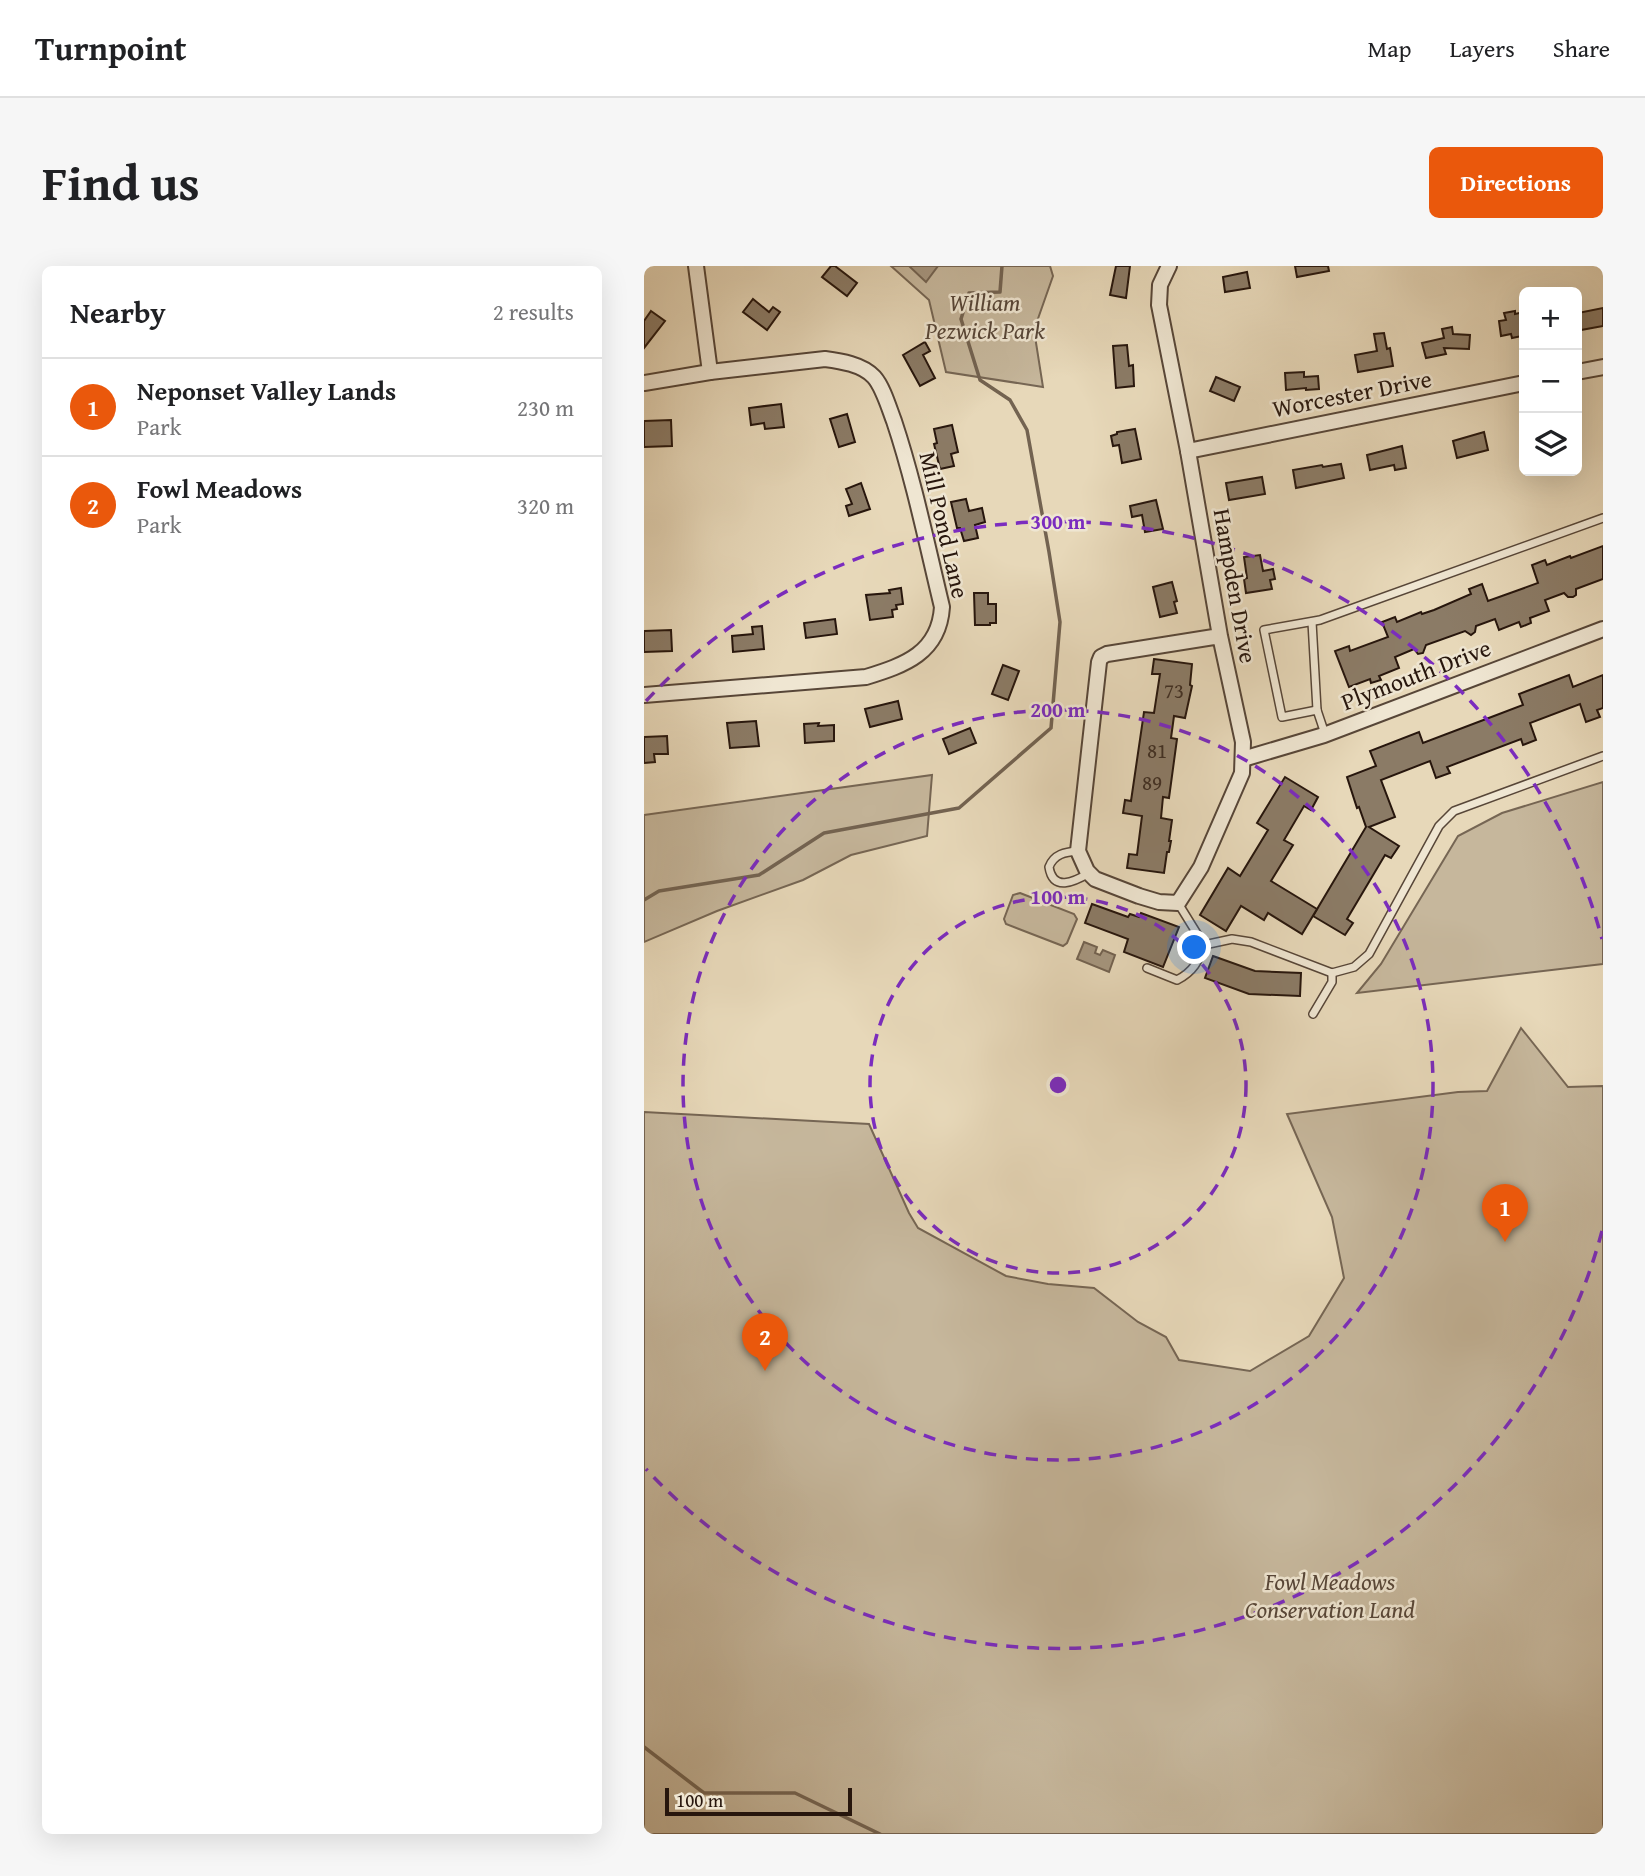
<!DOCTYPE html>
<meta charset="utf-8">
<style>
body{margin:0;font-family:"Gentium Book Plus",serif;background:#f6f6f6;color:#202124}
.controls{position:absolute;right:21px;top:21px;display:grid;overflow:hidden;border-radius:10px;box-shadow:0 7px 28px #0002}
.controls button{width:63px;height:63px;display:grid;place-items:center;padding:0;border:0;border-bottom:2px solid #e0e0e0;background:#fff;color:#202124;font:35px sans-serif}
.scale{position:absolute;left:21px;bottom:18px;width:187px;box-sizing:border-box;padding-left:7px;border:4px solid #27160d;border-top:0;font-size:19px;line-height:24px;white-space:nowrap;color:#27160d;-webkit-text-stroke:5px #efe6d2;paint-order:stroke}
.you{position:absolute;left:551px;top:682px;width:24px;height:24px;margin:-18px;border:5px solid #fff;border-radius:50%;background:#1a73e8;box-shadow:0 0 0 10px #1a73e833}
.badge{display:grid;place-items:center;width:46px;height:46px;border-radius:50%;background:#ea580c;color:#fff;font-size:23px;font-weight:700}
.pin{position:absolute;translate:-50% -58px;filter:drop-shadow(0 2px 4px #0008)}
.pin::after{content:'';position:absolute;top:37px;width:24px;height:21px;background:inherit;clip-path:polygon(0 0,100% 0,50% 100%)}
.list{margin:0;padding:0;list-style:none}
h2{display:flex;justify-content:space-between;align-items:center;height:91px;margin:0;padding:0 28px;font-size:30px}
h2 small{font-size:23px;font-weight:400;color:#757577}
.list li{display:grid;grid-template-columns:46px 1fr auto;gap:21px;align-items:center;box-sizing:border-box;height:98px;padding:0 28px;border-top:2px solid #e0e0e0}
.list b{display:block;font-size:26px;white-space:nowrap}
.list p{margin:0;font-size:23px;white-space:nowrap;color:#757577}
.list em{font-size:23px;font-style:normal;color:#757577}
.icon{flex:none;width:38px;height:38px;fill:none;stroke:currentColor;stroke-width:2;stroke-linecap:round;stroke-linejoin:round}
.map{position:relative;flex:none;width:959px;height:1568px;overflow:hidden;border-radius:10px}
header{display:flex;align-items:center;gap:42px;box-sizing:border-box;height:98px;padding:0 35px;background:#fff;border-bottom:2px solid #e0e0e0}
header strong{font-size:33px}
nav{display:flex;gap:38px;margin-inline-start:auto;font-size:24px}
.intro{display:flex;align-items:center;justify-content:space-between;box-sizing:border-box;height:168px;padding:0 42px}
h1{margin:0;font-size:49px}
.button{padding:18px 32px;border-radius:10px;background:#ea580c;color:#fff;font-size:24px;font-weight:700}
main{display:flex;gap:42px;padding:0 42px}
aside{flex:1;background:#fff;border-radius:10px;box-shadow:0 7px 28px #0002}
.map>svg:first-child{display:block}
</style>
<header>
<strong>Turnpoint</strong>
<nav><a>Map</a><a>Layers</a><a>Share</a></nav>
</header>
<div class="intro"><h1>Find us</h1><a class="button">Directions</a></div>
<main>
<aside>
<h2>Nearby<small>2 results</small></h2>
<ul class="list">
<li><span class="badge">1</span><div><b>Neponset Valley Lands</b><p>Park</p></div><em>230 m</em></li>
<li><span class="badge">2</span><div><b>Fowl Meadows</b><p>Park</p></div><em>320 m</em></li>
</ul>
</aside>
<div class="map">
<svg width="959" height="1568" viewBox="0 0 959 1568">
<rect width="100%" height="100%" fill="#e7d8b9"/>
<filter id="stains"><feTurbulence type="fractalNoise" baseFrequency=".00286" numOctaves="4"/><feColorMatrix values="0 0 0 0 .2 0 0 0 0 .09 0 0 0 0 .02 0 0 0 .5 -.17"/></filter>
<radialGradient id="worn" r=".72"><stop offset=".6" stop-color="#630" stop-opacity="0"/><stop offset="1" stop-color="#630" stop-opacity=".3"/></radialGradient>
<!-- green -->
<g fill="#c6b79c" stroke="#766654" stroke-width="2">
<path d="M247,0H406L409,10L390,64L399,121L302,106L285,34Z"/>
<path d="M288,509L283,570L207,589L159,614L73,645L0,676V549Z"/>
<path d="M959,516V698L713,727L737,698L814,570L858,547Z"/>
<path d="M376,627L430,648L433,653L423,677L419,680L362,658L360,653L369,629Z"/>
<path d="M877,762L924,821L959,820V1568H0V846L225,858L265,947L274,962L362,1010L404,1018L450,1022L494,1056L522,1071L535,1094L606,1105L665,1070L700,1012L688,951L643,848L814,826L843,825Z"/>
</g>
<!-- water -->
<g fill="#a6967f" stroke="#736351" stroke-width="2">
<path d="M265,0H294L282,16Z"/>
<path d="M440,676L453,681L451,687L456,689L459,684L471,689L465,706L433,693Z"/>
</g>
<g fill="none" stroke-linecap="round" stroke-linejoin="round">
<!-- stream -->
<g stroke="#736351" stroke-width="3.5">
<path d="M0,634L15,625L115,609L180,567L315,542L407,462L416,356L405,286L383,164L366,134L336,114L317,53L325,27L356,26L358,0"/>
<path d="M0,1481L60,1527H151L236,1568"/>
</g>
</g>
<!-- building -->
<g fill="#8b7b66" stroke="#27160d" stroke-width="2">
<path d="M187,0H191L213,17L203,30L178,11Z"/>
<path d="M472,0H486L482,32L466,29Z"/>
<path d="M651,0H684L685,5L653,11Z"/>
<path d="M603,6L606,22L581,26L579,11Z"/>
<path d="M109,33L125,46L129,41L136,46L123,64L99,46Z"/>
<path d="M959,42V60L937,64L934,47Z"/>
<path d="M7,45L21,55L0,82V55Z"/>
<path d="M871,45V48L880,46V66H878V70L868,72L867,68L857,70L855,55L862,54L860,47Z"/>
<path d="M808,61L809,68L826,69L825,83L800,82L802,88L782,92L778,77L800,72L798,63Z"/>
<path d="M740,67L743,83L746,82L749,100L714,106L711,89L733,85L730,68Z"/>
<path d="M281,76L286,85L279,89L291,112L276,120L259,89Z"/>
<path d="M483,79L485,100L489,99L490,120L472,122L469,80Z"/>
<path d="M660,106V111L674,110L675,123L662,124V122L642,124L641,107Z"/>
<path d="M572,111L596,121L590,135L566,125Z"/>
<path d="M137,138L140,161L121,163L120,157L107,159L105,142Z"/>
<path d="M203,148L211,176L195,181L186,153Z"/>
<path d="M27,154L28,180L0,181V155Z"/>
<path d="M308,159L314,186L307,188L310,200L296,203L290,178L293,177L290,163Z"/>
<path d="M491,163L497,193L478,197L475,179L469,180L467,170L473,168V166Z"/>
<path d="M840,166L844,184L813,192L809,175Z"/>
<path d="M758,180L762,202L751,204L750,199L726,204L723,189Z"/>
<path d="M697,198L700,212L652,222L649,204L678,199L679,201Z"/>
<path d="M618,211L621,228L585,234L582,217Z"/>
<path d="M217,217L226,243L205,250L202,240L208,238L202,223Z"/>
<path d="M322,233L325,245L338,242L341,256L331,259L334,272L320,275L316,262H313L307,236Z"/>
<path d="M512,234L519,263L501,266L498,249L488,251L486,240Z"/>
<path d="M959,280V313L932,323V329L929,331H924L920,327L901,334L905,345L886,352L887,357L877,361L875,356L855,364L851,353L832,360L831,366L827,369L821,365L782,379L779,387L774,388L770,383L751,391L755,402L735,410L737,414L727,417L726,413L705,421L691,385L705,380L706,385L744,371L738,356L751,351L753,356L777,346L778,348L790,344L827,328L825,323L838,318L844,335L894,317L888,299L901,294L903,299L926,290L927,292Z"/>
<path d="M616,289L619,305L629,303L631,313L626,314L628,323L602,327L600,313L603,312L600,291Z"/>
<path d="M528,316L533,335L530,336L533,347L516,351L509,321Z"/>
<path d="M257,322L259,338L252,339L253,343L248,344L249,351L226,354L222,329L246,327L245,324Z"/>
<path d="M330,327H344V338H352V357H346V359H331Z"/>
<path d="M191,353L193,368L162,372L160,357Z"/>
<path d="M118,360L120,383L89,386L88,370L109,368L108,361Z"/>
<path d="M27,364L28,385L0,386V365Z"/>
<path d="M510,393L548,398L546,419L548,420L541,452L530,450L527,472L533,473L525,532L519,531L517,552L528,554L525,575H527L525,586H523L520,607L483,602L485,588L493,589L498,550L479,547L481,534L487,535L500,446L510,447L516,408H508Z"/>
<path d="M359,399L375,405L364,434L348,428Z"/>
<path d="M925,409L929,421L959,409V442L953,444L956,451L942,456L936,438L886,457L892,474L879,479L877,473L803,501L806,507L792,512L786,495L737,514L751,551L725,561L755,580L747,592L741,589L703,653L709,657L701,669L669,650L722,561L715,541L713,542L703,511L732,500L726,485L775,466L779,477L850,450L879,439L875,428Z"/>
<path d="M254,435L258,453L226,461L221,443Z"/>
<path d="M112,455L115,480L86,482L83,457Z"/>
<path d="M175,457L174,460L190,459V475L161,477L160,458Z"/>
<path d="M326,462L332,477L305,488L299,473Z"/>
<path d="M23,470L24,488H10L11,496L0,497V471Z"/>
<path d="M641,511L674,531L667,544L660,540L640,574L649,579L627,615L673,643L658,668L624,647L620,654L597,640L582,665L556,649L584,602L596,610L624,564L613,557Z"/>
<path d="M448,638L484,651L486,648L495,651L497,647L535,661L519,701L480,686L484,673L441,657Z"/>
<path d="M569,690L611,705L657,707L656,730L605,728L561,712Z"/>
</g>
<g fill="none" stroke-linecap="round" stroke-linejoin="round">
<!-- lane casing -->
<g stroke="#574638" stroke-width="10">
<g id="lane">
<path d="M668,356L673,444"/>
<path d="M681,468L673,444L638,451L620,364L676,354L959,252"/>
<path d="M434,585C421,586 410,588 405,601C409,626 430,616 445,607"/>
<path d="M534,637L560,679L588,673L607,676L688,707L710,701L725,688L795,560L810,545L959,490"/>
<path d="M503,702L533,714C549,706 555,695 560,679"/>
<path d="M669,748L688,716V707"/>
</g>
</g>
<!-- street casing -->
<g stroke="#574638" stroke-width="18">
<g id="street">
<path d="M525,0L516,19L515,39L544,185L576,370L599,476L598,507L557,601L534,637L515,636L495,630L451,613L443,605L434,585L455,396L457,391L463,388L576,370"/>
<path d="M933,106L959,101"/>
<path d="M0,117L66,106L52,0"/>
<path d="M544,185L880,117"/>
<path d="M0,429L222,411C261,399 295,387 298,341C283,279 270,215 250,155C245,142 239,121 230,111C218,98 196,95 181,93L66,106"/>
<path d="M599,493L680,469L959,363"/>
</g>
</g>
<!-- lane -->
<use href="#lane" stroke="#efe6d2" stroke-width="7"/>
<!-- street -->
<use href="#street" stroke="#efe6d2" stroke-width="14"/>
</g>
<!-- distance rings -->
<g fill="none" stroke="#7b2cbf" stroke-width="3.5" stroke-dasharray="12 9">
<circle cx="414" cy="819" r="188"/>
<circle cx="414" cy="819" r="375"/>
<path d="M958 965A563 563 0 0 1 2 1203M2 435A563 563 0 0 1 958 673"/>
</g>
<g text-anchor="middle" stroke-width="5" stroke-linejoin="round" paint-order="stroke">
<!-- number labels -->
<g font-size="21" fill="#402f23">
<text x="530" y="432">73</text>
<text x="513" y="492">81</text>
<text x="508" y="524">89</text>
</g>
<!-- park labels -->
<g font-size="24" font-style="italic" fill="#574638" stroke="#efe6d2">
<text x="341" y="45">William<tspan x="341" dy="28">Pezwick Park</tspan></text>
<text x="686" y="1324">Fowl Meadows<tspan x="686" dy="28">Conservation Land</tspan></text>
</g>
<!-- street labels -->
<g font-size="24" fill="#27160d" stroke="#efe6d2">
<text transform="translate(708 128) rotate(-11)" y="8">Worcester Drive</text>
<text transform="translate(300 259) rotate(77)" y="8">Mill Pond Lane</text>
<text transform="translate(591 320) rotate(80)" y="8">Hampden Drive</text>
<text transform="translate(772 409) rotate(-21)" y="8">Plymouth Drive</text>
</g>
</g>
<circle cx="414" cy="819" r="10" fill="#7b2cbf" stroke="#efe6d2" stroke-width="3.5"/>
<g font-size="21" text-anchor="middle" font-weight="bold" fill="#7b2cbf" stroke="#efe6d2" stroke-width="5" stroke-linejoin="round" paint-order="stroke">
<text x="414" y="263">300 m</text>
<text x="414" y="451">200 m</text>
<text x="414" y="638">100 m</text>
</g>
<rect width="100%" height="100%" filter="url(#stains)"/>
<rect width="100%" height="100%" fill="url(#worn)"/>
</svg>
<div class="controls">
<button>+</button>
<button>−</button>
<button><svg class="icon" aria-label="layers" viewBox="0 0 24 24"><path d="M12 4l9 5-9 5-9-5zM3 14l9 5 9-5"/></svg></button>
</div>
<div class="scale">100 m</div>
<div class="you"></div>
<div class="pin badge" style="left:861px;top:976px">1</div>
<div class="pin badge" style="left:121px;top:1105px">2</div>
</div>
</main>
